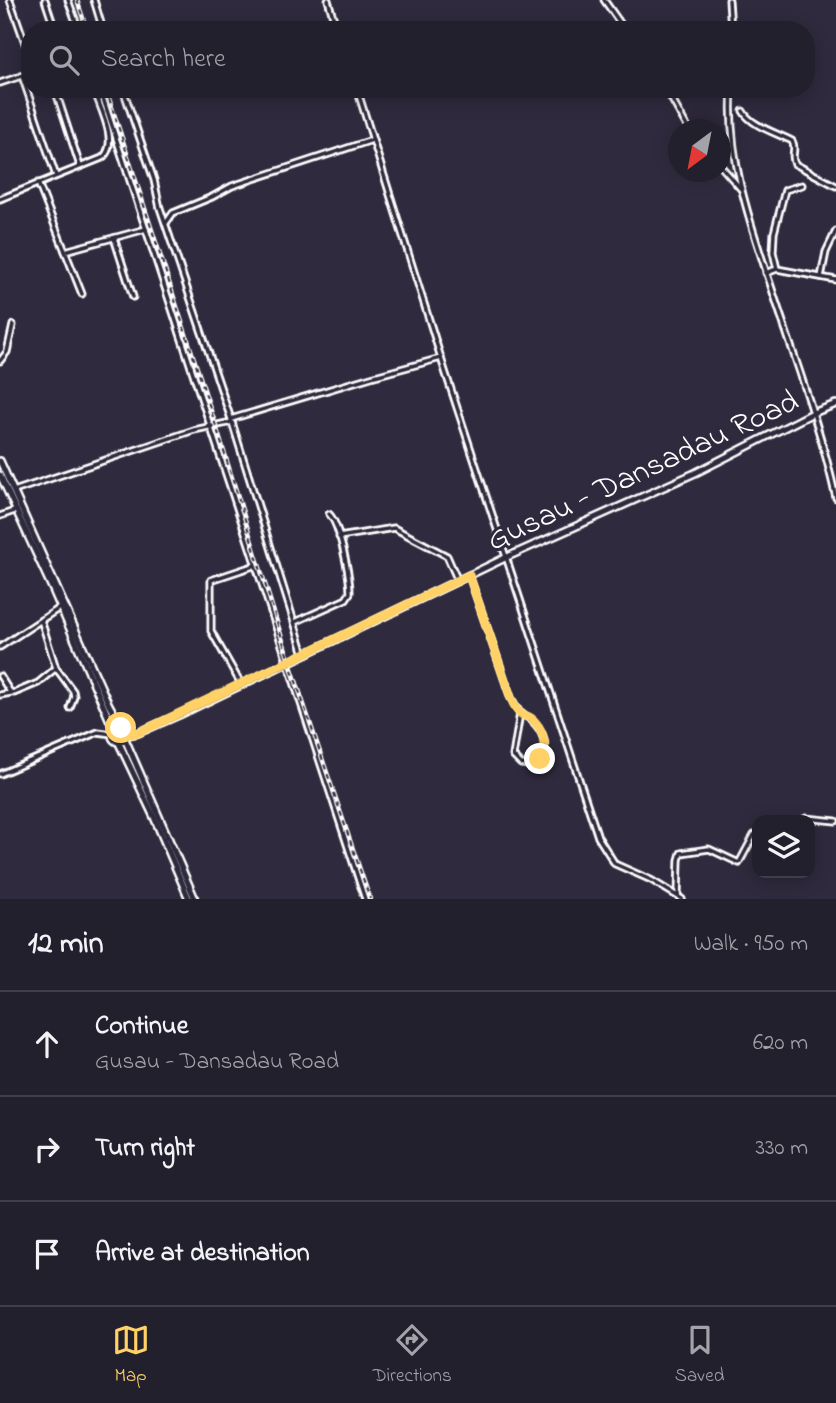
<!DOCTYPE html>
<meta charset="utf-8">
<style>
body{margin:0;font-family:"Indie Flower",sans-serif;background:#2f2d3a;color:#f1f3f6}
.controls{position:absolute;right:21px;bottom:21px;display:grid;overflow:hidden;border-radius:14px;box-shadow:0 4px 18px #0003}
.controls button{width:63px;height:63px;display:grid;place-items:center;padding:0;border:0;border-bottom:2px solid #403e4a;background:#23202e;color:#f1f3f6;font:35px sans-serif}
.compass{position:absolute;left:668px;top:119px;width:63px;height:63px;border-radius:50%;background:#23202e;box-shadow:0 4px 18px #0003;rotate:212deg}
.stop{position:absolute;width:21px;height:21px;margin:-16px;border:5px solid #ffd166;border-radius:50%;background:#fff}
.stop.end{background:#ffd166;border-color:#fff;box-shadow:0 2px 7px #0008}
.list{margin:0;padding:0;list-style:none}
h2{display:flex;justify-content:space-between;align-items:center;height:91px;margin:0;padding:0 28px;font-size:30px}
h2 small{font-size:23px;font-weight:400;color:#a3a3aa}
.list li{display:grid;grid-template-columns:46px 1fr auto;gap:21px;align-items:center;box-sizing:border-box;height:105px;padding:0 28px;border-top:2px solid #403e4a}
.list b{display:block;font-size:26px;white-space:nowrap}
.list p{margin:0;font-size:23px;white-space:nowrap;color:#a3a3aa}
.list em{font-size:23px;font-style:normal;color:#a3a3aa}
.icon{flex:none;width:38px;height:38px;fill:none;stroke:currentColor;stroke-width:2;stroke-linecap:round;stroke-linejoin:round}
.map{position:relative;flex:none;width:836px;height:899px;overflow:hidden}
.search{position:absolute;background:#23202e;box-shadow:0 4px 18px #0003;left:21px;right:21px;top:21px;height:77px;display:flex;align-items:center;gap:18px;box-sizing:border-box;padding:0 24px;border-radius:28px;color:#a3a3aa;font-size:26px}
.sheet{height:406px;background:#23202e}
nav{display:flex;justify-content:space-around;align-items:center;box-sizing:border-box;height:98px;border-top:2px solid #403e4a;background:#23202e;font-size:19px;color:#a3a3aa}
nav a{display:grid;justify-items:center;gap:4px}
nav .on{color:#ffd166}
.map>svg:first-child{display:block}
</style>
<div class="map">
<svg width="836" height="899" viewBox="0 0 836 899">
<rect width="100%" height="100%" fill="#2f2a3d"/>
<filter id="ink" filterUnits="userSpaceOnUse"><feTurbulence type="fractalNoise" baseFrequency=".0143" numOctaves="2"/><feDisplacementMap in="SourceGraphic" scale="14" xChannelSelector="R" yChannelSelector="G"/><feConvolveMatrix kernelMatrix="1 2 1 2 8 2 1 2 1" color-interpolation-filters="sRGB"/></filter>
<g filter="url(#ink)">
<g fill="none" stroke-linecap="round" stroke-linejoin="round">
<!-- minor casing -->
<g stroke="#fff" stroke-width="9">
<g id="minor">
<path d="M10,0L30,57"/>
<path d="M45,0L55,30"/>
<path d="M68,0L79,30"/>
<path d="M94,0L103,30"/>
<path d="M328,0L337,30"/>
<path d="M604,0L625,30"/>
<path d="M729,0L731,30"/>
<path d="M22,76L56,176"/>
<path d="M0,83L30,73"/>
<path d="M55,89L80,166"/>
<path d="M100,89L365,899"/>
<path d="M123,89L154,180L160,208L231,419L304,654"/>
<path d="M357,89L446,374L598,837L615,864L651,880L682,899"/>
<path d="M666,89L689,130"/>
<path d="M732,89C727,156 749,220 770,283C793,354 820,425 836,498"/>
<path d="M743,111C751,126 777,133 792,141C797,148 790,156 795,164L836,186"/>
<path d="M720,165L741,189"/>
<path d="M38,183L82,294"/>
<path d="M0,199L102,158C120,144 100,108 94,89"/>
<path d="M166,223L173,213L212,197L232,186L372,140"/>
<path d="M114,238L133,297"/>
<path d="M65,251L146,229"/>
<path d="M777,269L773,252L774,233L785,190L802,185"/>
<path d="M766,273L777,269L836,280"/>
<path d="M821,277L826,252L836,231"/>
<path d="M0,361L7,352L13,325"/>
<path d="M231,419L371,377L441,358"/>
<path d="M14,491L194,430L232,422"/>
<path d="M0,516L17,510"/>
<path d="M339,537L394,528L447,556L458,581"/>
<path d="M469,575L511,698L520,713"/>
<path d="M295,622L346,599L350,593C350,578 340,524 329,514"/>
<path d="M0,647L61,607"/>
<path d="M56,668L73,691L74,696L70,708"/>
<path d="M0,676L10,692L14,693L38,683L56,668L41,620"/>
<path d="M241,684L211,631V580L256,565"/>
<path d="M0,695L11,693"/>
<path d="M520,713C542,722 558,755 528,765L521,764L513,756Z"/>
<path d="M0,774L98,732L112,734"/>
<path d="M803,820L806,818L836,821"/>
<path d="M678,896L679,860L681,853L709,849L739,863L754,835L757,834"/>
</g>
</g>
<!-- secondary casing -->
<g stroke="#fff" stroke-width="10">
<g id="secondary">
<path d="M125,739L195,899"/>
<path d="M118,741L154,817L189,899"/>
</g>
</g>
<!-- primary casing -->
<g stroke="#fff" stroke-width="10">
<g id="primary">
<path d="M0,461L109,705L122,728"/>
<path d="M0,475L53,590L114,730"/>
<circle cx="119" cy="735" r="7"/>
<path d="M126,735L138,733L179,715L505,558L695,473L813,413L836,404"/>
</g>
</g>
<!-- minor -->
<use href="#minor" stroke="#2f2a3d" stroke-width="3.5"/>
<!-- secondary -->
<use href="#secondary" stroke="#2f2a3d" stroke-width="5"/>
<!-- primary -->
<use href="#primary" stroke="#2f2a3d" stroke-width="5"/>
<!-- rail casing -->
<g stroke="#fff" stroke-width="4.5">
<g id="rail">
<path d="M77,0L87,30"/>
<path d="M106,89L216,426L289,661L370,899"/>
</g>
</g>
<!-- rail -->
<use href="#rail" stroke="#2f2a3d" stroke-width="2" stroke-dasharray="5" stroke-linecap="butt"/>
</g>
</g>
<g fill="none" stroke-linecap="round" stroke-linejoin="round" filter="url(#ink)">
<!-- route -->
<path stroke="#ffd166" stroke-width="9" d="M121,728L126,734L138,733L469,575L511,698C513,703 516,710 520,713C523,716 528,716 531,718C543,728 549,746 540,759"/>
</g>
<g text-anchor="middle" stroke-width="6" stroke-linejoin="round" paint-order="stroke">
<!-- street labels -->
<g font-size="32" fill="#fff" stroke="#2f2a3d">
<text transform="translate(642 469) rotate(-25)" y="11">Gusau - Dansadau Road</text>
</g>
</g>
</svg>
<div class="controls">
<button><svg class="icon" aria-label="layers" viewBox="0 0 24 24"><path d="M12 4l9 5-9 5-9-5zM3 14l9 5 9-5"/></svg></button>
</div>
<svg class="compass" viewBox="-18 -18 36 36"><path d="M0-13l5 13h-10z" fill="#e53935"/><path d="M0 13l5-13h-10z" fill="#a3a3aa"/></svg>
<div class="stop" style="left:121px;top:728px"></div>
<div class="stop end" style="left:540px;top:759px"></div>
<div class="search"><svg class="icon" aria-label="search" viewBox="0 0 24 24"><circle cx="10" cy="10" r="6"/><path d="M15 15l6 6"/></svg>Search here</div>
</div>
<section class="sheet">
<h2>12 min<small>Walk · 950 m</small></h2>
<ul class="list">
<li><svg class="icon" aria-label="ahead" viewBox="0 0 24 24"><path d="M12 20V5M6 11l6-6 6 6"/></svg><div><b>Continue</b><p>Gusau - Dansadau Road</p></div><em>620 m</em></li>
<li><svg class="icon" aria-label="right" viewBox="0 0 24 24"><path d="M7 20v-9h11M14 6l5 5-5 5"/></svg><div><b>Turn right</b></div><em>330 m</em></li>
<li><svg class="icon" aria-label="arrive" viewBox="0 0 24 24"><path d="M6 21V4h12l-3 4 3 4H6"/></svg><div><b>Arrive at destination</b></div></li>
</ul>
</section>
<nav>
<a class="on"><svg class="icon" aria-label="map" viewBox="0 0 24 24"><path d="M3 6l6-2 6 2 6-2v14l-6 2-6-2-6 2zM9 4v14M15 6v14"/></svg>Map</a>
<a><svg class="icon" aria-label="directions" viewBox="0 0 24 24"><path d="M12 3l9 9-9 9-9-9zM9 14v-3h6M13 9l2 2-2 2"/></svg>Directions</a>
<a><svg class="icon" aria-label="saved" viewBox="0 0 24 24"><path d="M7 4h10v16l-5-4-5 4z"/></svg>Saved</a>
</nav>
